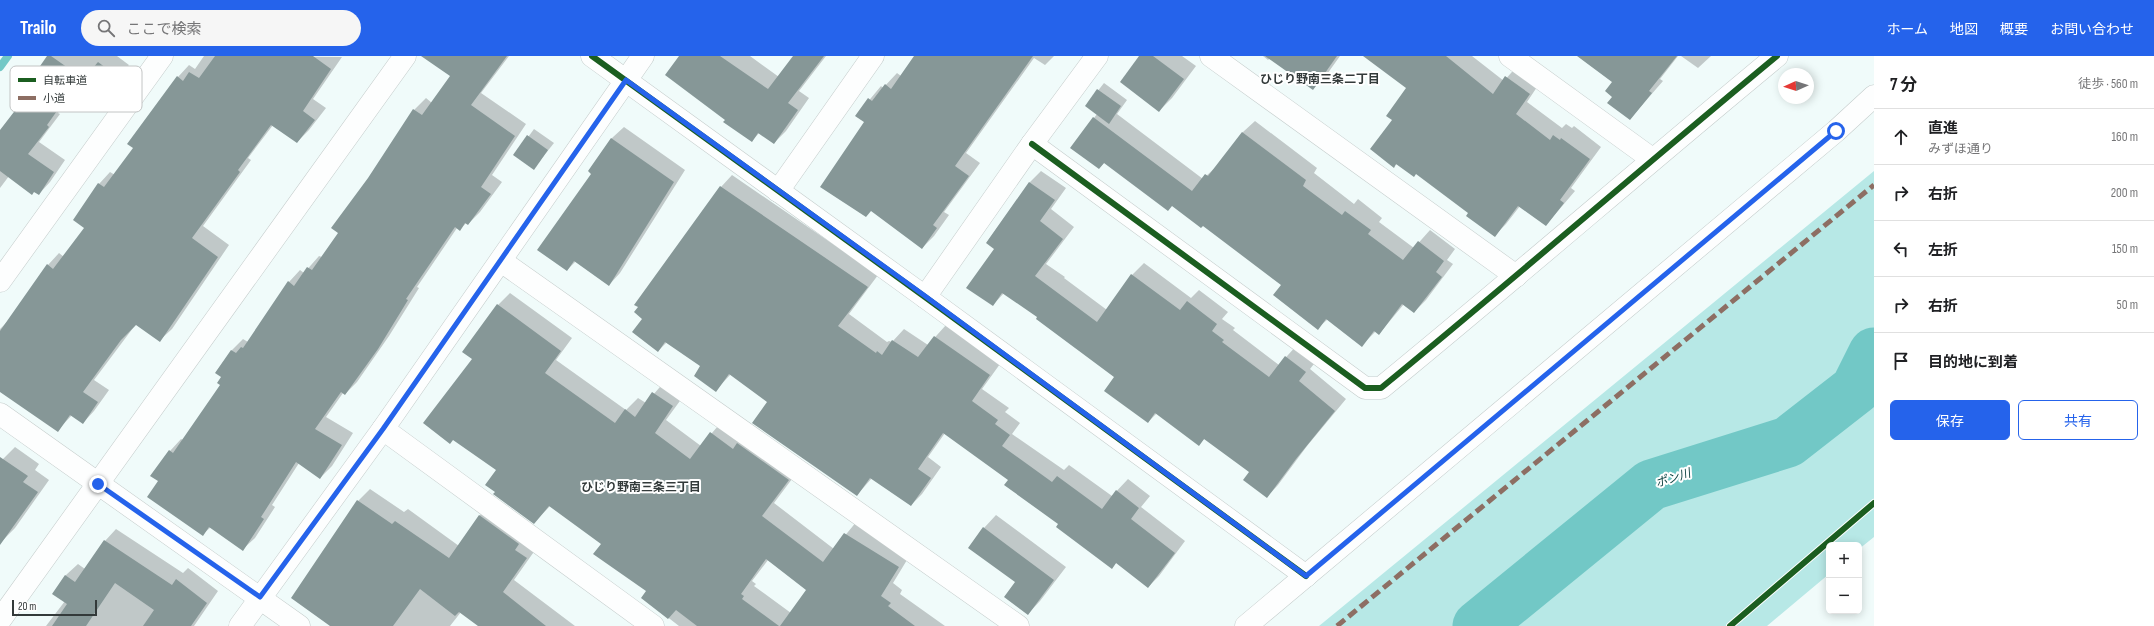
<!DOCTYPE html>
<html lang="ja">
<meta charset="utf-8">
<style>
body{margin:0;font-family:"Sofia Sans Condensed","Noto Sans JP",sans-serif;background:#f6f6f6;color:#202124}
.controls{position:absolute;right:12px;bottom:12px;display:grid;overflow:hidden;border-radius:6px;box-shadow:0 2px 10px #0003}
.controls button{width:36px;height:36px;display:grid;place-items:center;padding:0;border:0;border-bottom:1px solid #e0e0e0;background:#fff;color:#202124;font:20px sans-serif}
.compass{position:absolute;left:1778px;top:12px;width:36px;height:36px;border-radius:50%;background:#fff;box-shadow:0 2px 10px #0003;rotate:267deg}
.scale{position:absolute;left:12px;bottom:10px;width:85px;box-sizing:border-box;padding-left:4px;border:2px solid #333a3a;border-top:0;font-size:11px;line-height:14px;white-space:nowrap;color:#333a3a;-webkit-text-stroke:3px #fff;paint-order:stroke}
.stop{position:absolute;width:12px;height:12px;margin:-9px;border:3px solid #2563eb;border-radius:50%;background:#fff}
.stop.end{background:#2563eb;border-color:#fff;box-shadow:0 1px 4px #0008}
.list{margin:0;padding:0;list-style:none}
h2{display:flex;justify-content:space-between;align-items:center;height:52px;margin:0;padding:0 16px;font-size:17px}
h2 small{font-size:13px;font-weight:400;color:#757577}
.list li{display:grid;grid-template-columns:26px 1fr auto;gap:12px;align-items:center;box-sizing:border-box;height:56px;padding:0 16px;border-top:1px solid #e0e0e0}
.list b{display:block;font-size:15px;white-space:nowrap}
.list p{margin:0;font-size:13px;white-space:nowrap;color:#757577}
.list em{font-size:13px;font-style:normal;color:#757577}
.actions{display:flex;gap:8px;padding:12px 16px}
.actions a{flex:1;padding:9px 0;border:1px solid #2563eb;border-radius:6px;text-align:center;font-size:14px;color:#2563eb}
.actions .main{background:#2563eb;color:#fff}
.icon{flex:none;width:22px;height:22px;fill:none;stroke:currentColor;stroke-width:2;stroke-linecap:round;stroke-linejoin:round}
.map{position:relative;flex:none;width:1874px;height:570px;overflow:hidden}
header{display:flex;align-items:center;gap:24px;box-sizing:border-box;height:56px;padding:0 20px;background:#2563eb;color:#fff}
header strong{font-size:19px}
nav{display:flex;gap:22px;margin-inline-start:auto;font-size:14px}
.search{width:280px;height:36px;background:#f6f6f6;display:flex;align-items:center;gap:10px;box-sizing:border-box;padding:0 14px;border-radius:22px;color:#757577;font-size:15px}
main{display:flex}
aside{flex:1;background:#fff}
.map>svg:first-child{display:block}
</style>
<header>
<strong>Trailo</strong>
<div class="search"><svg class="icon" aria-label="search" viewBox="0 0 24 24"><circle cx="10" cy="10" r="6"/><path d="M15 15l6 6"/></svg>ここで検索</div>
<nav><a>ホーム</a><a>地図</a><a>概要</a><a>お問い合わせ</a></nav>
</header>
<main>
<div class="map">
<svg width="1874" height="570" viewBox="0 0 1874 570">
<rect width="100%" height="100%" fill="#f0fbfa"/>
<!-- green -->
<path fill="#b7e8e6" d="M1874,115V481L1859,493V489H1829V518L1767,570H1319Z"/>
<!-- shadow -->
<g fill="#0003" fill-rule="evenodd">
<path d="M48,0H117L129,9L101,38L82,23L58,57L60,58L39,86L65,104L50,126L39,138L9,120L0,132V75L36,30Z"/>
<path d="M204,0L342,1L313,43L326,52L309,74L297,86L273,69L248,102L251,104L203,170L229,189L172,273L160,284L136,268L94,324L109,334L94,355L83,367L72,359L58,374L0,334V273L9,264L48,209L59,197L64,201L86,172L99,128L110,116L115,119L134,92L178,21L189,9L195,13Z"/>
<path d="M438,0H509L481,37L526,68L492,119L502,126L480,156L468,168L466,167L460,174L457,172L417,231L419,232L389,280L357,326L345,338L343,337L326,361L353,377L332,410L320,422L299,407L272,449L275,451L255,482L243,493L211,471L203,478L159,425L170,395L181,383L183,384L221,329L222,321L216,316L232,294L243,283L248,286L289,226L300,214L304,217L319,200L322,201L339,177L368,123L414,54L426,42L432,47L451,20Z"/>
<path d="M681,0H750L779,21L795,0H826L799,35L809,42L786,75L774,87L760,76L752,85L726,64Z"/>
<path d="M916,0H1054L1045,9L1034,2L966,97L980,107L944,156L949,159L934,180L922,192L865,66L856,60L881,30L883,32L897,17L901,20Z"/>
<path d="M1140,0H1182L1196,10L1172,42L1159,55Z"/>
<path d="M1263,0H1340L1325,21L1313,33L1270,2L1268,4Z"/>
<path d="M1365,0H1472L1504,25L1518,9L1541,25L1527,46L1562,72L1566,68L1572,72L1574,70L1601,91L1571,132L1575,135L1546,169L1520,150L1506,168L1494,180L1470,157L1417,117L1397,108L1394,110L1393,64L1408,32Z"/>
<path d="M1578,0H1678L1660,23L1663,25L1630,63L1613,41V26Z"/>
<path d="M1681,0H1711L1698,12Z"/>
<path d="M1104,27L1127,44L1117,58L1203,123L1219,108L1243,76L1255,65L1317,112L1314,117L1354,148L1358,143L1382,162L1379,166L1414,192L1430,174L1455,193L1447,204L1453,208L1426,244L1414,256L1404,248L1379,278L1376,275L1362,289L1328,263L1318,272L1282,228L1203,169L1105,106L1099,112L1071,92L1097,58L1086,50Z"/>
<path d="M624,71L685,114L620,217L609,229L576,205L567,214L592,117L589,115L612,82Z"/>
<path d="M534,73L554,87L534,112L515,99Z"/>
<path d="M1041,115L1066,132L1051,153L1074,171L1046,208L1065,221L1064,222L1107,254L1132,219L1144,207L1191,242L1199,234L1228,256L1222,263L1235,272L1233,274L1279,309L1297,289L1317,304L1310,313L1346,343L1307,390L1278,429L1267,441L1251,415L1205,382L1199,389L1157,357L1148,366L1115,321L1039,261L1004,237L993,249L996,193L987,186L1030,126Z"/>
<path d="M732,119L878,219L849,258L887,286L889,285L892,286L904,273L928,289L946,269L1000,308L982,333L1009,352L1005,356L1020,367L1012,378L1064,414L1069,409L1112,440L1128,423L1150,440L1141,451L1185,485L1159,520L1148,531L1117,506L1112,512L1010,424L945,377L928,401L941,411L922,438L911,449L872,422L857,439L769,346L731,318L716,334L702,310L667,286L658,295L639,251L636,248L721,131Z"/>
<path d="M510,237L572,282L556,304L626,354L638,342L646,347L666,324L685,338L666,364L701,390L723,364L801,411L774,447L834,493L857,465L910,499L893,527L902,534L900,538L945,570H679L643,542L648,535L602,487L550,450L534,467L497,414L473,303L498,249ZM768,504L808,533L791,557L754,530L756,528L752,525Z"/>
<path d="M15,391L39,408L35,414L49,424L15,472L3,484L0,482V406Z"/>
<path d="M370,433L404,456L408,453L459,490L480,459L492,448L538,490L514,524L575,570H480L461,556L450,570H346L292,542L358,445Z"/>
<path d="M996,459L1066,511L1040,545L1028,558L1017,526L984,472Z"/>
<path d="M116,473L183,517L188,512L218,535L194,570H46L65,545L54,537L66,519L78,508L85,513L105,485Z"/>
</g>
<g fill="none" stroke-linecap="round" stroke-linejoin="round">
<!-- stream -->
<path stroke="#72c8c6" stroke-width="8" d="M0,11L8,0"/>
<!-- river -->
<path stroke="#72c8c6" stroke-width="51" d="M1478,570L1651,429L1788,386L1856,333L1874,297"/>
</g>
<!-- building -->
<g fill="#869797">
<path d="M47,0H51L81,21L47,69L49,71L28,98L54,116L39,139L34,136L32,139L0,115V74L34,30L29,26Z"/>
<path d="M215,0H313L331,13L303,55L315,64L297,87L271,69L238,114L240,116L192,182L218,201L160,286L136,269L121,284L83,336L98,346L83,368L70,359L58,376L0,336V275L47,208L53,213L84,172L73,164L98,127L104,131L133,92L127,88L177,20L183,25L189,16L199,22Z"/>
<path d="M421,0H507L471,49L515,80L481,131L491,138L468,169L465,167L460,175L455,171L406,243L408,244L378,293L345,339L341,336L315,373L342,389L320,423L296,406L261,461L264,463L243,495L209,471L203,480L147,441L158,425L150,420L169,394L173,397L220,329L217,327L221,321L215,317L231,294L236,297L241,291L243,292L288,225L294,230L307,211L312,214L338,177L331,172L368,122L413,53L422,59L450,20Z"/>
<path d="M679,0H720L768,33L793,0H824L788,47L798,54L774,88L758,77L752,86L723,66L725,64L665,19Z"/>
<path d="M914,0H1033L955,110L969,120L933,169L937,172L922,193L871,155L866,161L820,131L864,66L855,60L868,42L872,45L885,28L891,33Z"/>
<path d="M1139,0H1153L1184,23L1159,56L1120,26Z"/>
<path d="M1265,0H1337L1313,34Z"/>
<path d="M1363,0H1446L1493,38L1505,20L1530,38L1516,58L1550,84L1553,79L1560,84L1561,82L1590,103L1560,144L1564,147L1546,170L1518,150L1495,181L1466,160L1468,157L1416,118L1414,121L1396,108L1394,112L1370,93L1392,64L1386,60L1406,32Z"/>
<path d="M1577,0H1677L1649,35L1652,37L1630,64L1607,47L1612,41L1605,35L1612,26Z"/>
<path d="M98,6L118,21L101,40L82,25Z"/>
<path d="M1097,33L1121,50L1109,68L1085,50Z"/>
<path d="M1093,61L1192,135L1205,118L1208,120L1242,76L1306,124L1303,130L1342,159L1345,155L1371,174L1368,178L1403,204L1418,185L1444,205L1436,216L1442,221L1414,257L1402,248L1379,279L1374,275L1362,291L1326,263L1318,274L1273,239L1281,229L1203,170L1201,172L1172,150L1168,155L1104,107L1099,113L1070,92Z"/>
<path d="M527,79L548,94L534,114L513,99Z"/>
<path d="M611,82L674,126L609,230L574,205L567,215L537,194L591,118L588,115Z"/>
<path d="M1029,126L1055,144L1040,165L1063,183L1035,220L1097,266L1131,218L1180,254L1187,245L1217,268L1212,275L1224,284L1222,286L1269,321L1285,300L1306,316L1299,325L1335,355L1296,403L1267,442L1243,424L1249,416L1204,383L1199,390L1155,357L1148,367L1104,335L1114,321L1036,263L1037,261L1002,237L993,250L966,232L994,193L986,187Z"/>
<path d="M720,130L868,231L838,270L876,297L877,295L882,299L892,284L918,301L934,280L990,319L972,345L998,364L995,368L1010,379L1002,390L1052,426L1057,420L1102,453L1116,434L1139,452L1131,463L1175,497L1148,532L1116,507L1112,513L1056,471L1058,468L1004,429L1008,424L943,377L918,413L931,422L911,450L870,422L857,440L752,367L767,346L729,318L716,336L694,320L700,310L665,286L658,296L632,276L642,263L634,256L638,251L634,249Z"/>
<path d="M497,248L561,295L545,317L615,367L625,353L635,361L652,336L673,350L655,377L690,403L710,376L733,393L737,387L789,424L762,460L823,506L844,477L899,511L881,540L891,547L888,550L915,570H780L806,534L766,503L741,538L744,540L742,543L779,570H697L676,554L668,563L641,542L646,535L593,498L601,488L549,450L534,468L493,438L495,436L485,429L496,414L453,384L450,388L423,367L472,303L462,296Z"/>
<path d="M0,401L28,420L23,426L38,436L0,489Z"/>
<path d="M357,444L392,468L395,465L449,502L479,459L519,488L515,494L527,502L503,536L546,570H478L459,556L455,560L420,533L393,570H330L291,542Z"/>
<path d="M983,471L1054,524L1028,559L1004,541L1015,526L968,492Z"/>
<path d="M104,484L172,529L176,523L207,547L191,570H143L154,554L115,527L86,570H52L67,548L52,538L65,519L75,526Z"/>
</g>
<g fill="none" stroke-linecap="round" stroke-linejoin="round">
<!-- minor casing -->
<g stroke="#c4cccb" stroke-width="23">
<g id="minor">
<path d="M592,0L925,241L1306,520"/>
<path d="M1211,0L1516,220"/>
<path d="M1510,0L1652,103"/>
<path d="M1032,88L1365,332H1381C1514,223 1644,110 1777,0"/>
<path d="M778,135L873,0"/>
<path d="M501,205L1018,570"/>
<path d="M0,225L162,0"/>
<path d="M925,241L1032,88L1097,0"/>
<path d="M0,358L299,570"/>
<path d="M383,373L653,570"/>
<path d="M240,570L383,373L643,0"/>
</g>
</g>
<!-- tertiary casing -->
<g stroke="#c4cccb" stroke-width="23">
<g id="tertiary">
<path d="M0,564L405,0"/>
<path d="M1246,570L1836,75L1874,40"/>
</g>
</g>
<!-- minor -->
<use href="#minor" stroke="#fdfefe" stroke-width="22"/>
<!-- tertiary -->
<use href="#tertiary" stroke="#fdfefe" stroke-width="22"/>
<!-- quiet -->
<path stroke="#8d6e63" stroke-width="5" stroke-dasharray="10 5" stroke-linecap="butt" d="M1337,570L1874,129"/>
<!-- cycleway casing -->
<g stroke="#fff" stroke-width="8">
<g id="cycleway">
<path d="M592,0L925,241L1306,520"/>
<path d="M1032,88L1365,332H1381C1514,223 1644,110 1777,0"/>
<path d="M1730,570L1874,447"/>
</g>
</g>
<!-- cycleway -->
<use href="#cycleway" stroke="#1b5e20" stroke-width="6"/>
</g>
<g fill="none" stroke-linecap="round" stroke-linejoin="round">
<!-- route -->
<path stroke="#2563eb" stroke-width="5" d="M98,428L260,541L383,373L626,24L925,240L1306,520L1836,75"/>
</g>
<g text-anchor="middle" stroke-width="4" stroke-linejoin="round" paint-order="stroke">
<!-- neighbourhood labels -->
<g font-size="12" font-weight="bold" fill="#333a3a" stroke="#fff">
<text x="1320" y="27">ひじり野南三条二丁目</text>
<text x="641" y="435">ひじり野南三条三丁目</text>
</g>
<!-- water labels -->
<g font-size="12" font-style="italic" fill="#0d4241" stroke="#fff">
<text transform="translate(1673 422) rotate(-18)" y="4">ポン川</text>
</g>
</g>
<!-- legend -->
<rect x="10" y="10" width="132" height="46" rx="6" fill="#fff" stroke="#c2c4c4" stroke-width="1"/>
<rect x="18" y="22" width="18" height="4" fill="#1b5e20"/>
<rect x="18" y="40" width="18" height="4" fill="#8d6e63"/>
<g font-size="11" fill="#333a3a">
<text x="43" y="28">自転車道</text>
<text x="43" y="46">小道</text>
</g>
</svg>
<div class="controls">
<button>+</button>
<button>−</button>
</div>
<svg class="compass" viewBox="-18 -18 36 36"><path d="M0-13l5 13h-10z" fill="#e53935"/><path d="M0 13l5-13h-10z" fill="#757577"/></svg>
<div class="scale">20 m</div>
<div class="stop" style="left:1836px;top:75px"></div>
<div class="stop end" style="left:98px;top:428px"></div>
</div>
<aside>
<h2>7 分<small>徒歩 · 560 m</small></h2>
<ul class="list">
<li><svg class="icon" aria-label="ahead" viewBox="0 0 24 24"><path d="M12 20V5M6 11l6-6 6 6"/></svg><div><b>直進</b><p>みずほ通り</p></div><em>160 m</em></li>
<li><svg class="icon" aria-label="right" viewBox="0 0 24 24"><path d="M7 20v-9h11M14 6l5 5-5 5"/></svg><div><b>右折</b></div><em>200 m</em></li>
<li><svg class="icon" aria-label="left" viewBox="0 0 24 24"><path d="M17 20v-9H6M10 6l-5 5 5 5"/></svg><div><b>左折</b></div><em>150 m</em></li>
<li><svg class="icon" aria-label="right" viewBox="0 0 24 24"><path d="M7 20v-9h11M14 6l5 5-5 5"/></svg><div><b>右折</b></div><em>50 m</em></li>
<li><svg class="icon" aria-label="arrive" viewBox="0 0 24 24"><path d="M6 21V4h12l-3 4 3 4H6"/></svg><div><b>目的地に到着</b></div></li>
</ul>
<div class="actions"><a class="main">保存</a><a>共有</a></div>
</aside>
</main>
